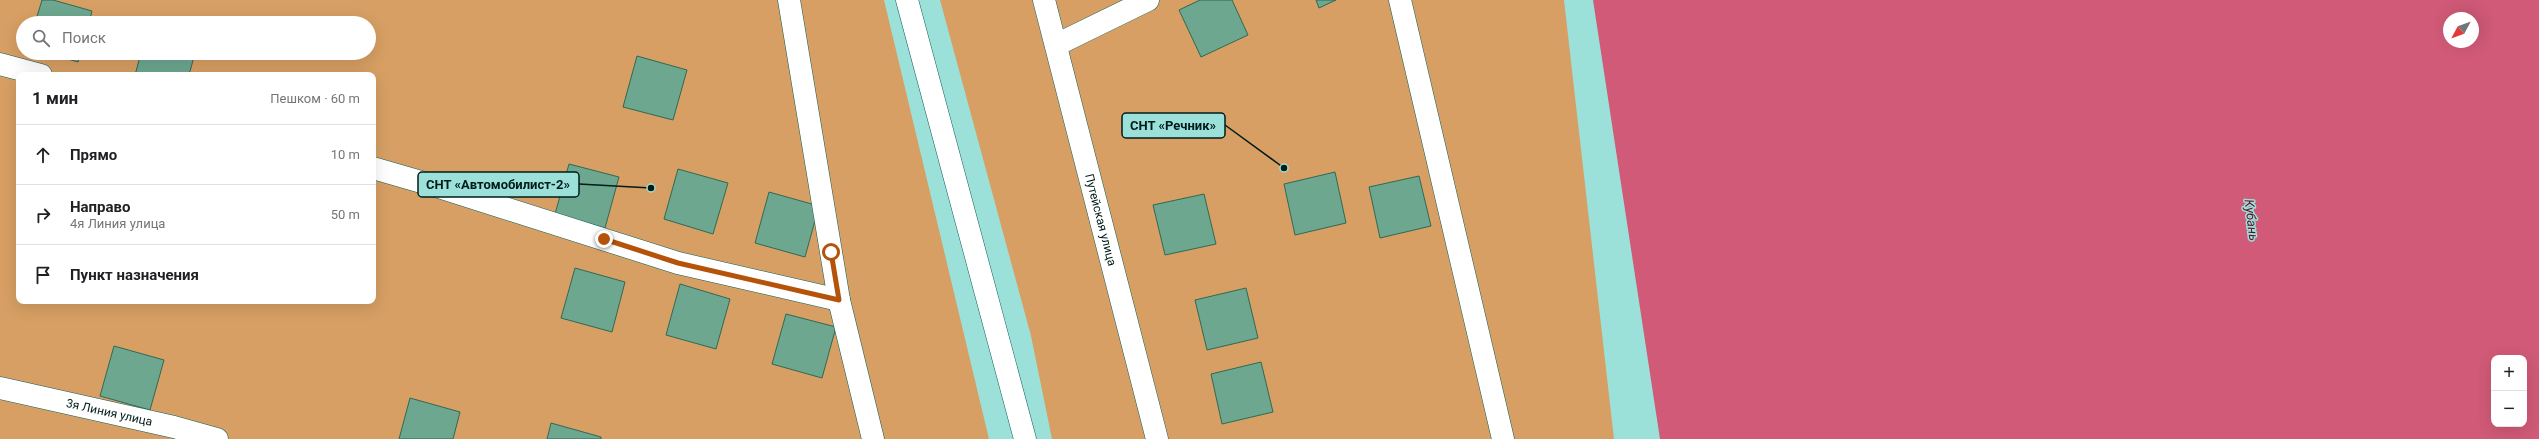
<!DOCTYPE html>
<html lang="ru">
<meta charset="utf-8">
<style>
body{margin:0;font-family:Roboto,sans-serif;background:#f2f2f2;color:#202124}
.controls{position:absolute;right:12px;bottom:12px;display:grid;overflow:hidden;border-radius:8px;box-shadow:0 4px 16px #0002}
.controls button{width:36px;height:36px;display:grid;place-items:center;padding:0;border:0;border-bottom:1px solid #e0e0e0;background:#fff;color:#202124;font:20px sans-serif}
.compass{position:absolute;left:2443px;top:12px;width:36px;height:36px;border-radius:50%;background:#fff;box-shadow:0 4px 16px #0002;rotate:229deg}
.stop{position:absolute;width:12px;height:12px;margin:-9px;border:3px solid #b45309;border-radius:50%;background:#fff}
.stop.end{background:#b45309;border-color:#fff;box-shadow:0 1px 4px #0008}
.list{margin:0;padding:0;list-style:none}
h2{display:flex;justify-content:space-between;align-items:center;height:52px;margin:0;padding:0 16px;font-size:17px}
h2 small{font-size:13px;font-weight:400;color:#757577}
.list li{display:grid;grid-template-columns:26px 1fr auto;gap:12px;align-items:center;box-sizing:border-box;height:60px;padding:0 16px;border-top:1px solid #e0e0e0}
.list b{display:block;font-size:15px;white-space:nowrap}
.list p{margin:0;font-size:13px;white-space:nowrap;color:#757577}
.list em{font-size:13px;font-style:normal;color:#757577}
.icon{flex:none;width:22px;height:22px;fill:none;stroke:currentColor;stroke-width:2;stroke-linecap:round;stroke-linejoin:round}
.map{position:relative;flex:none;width:2539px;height:439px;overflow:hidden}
.search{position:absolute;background:#fff;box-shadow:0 4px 16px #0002;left:16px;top:16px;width:360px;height:44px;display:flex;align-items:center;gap:10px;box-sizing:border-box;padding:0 14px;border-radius:22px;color:#757577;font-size:15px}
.panel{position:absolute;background:#fff;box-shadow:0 4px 16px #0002;left:16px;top:72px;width:360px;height:232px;border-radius:8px}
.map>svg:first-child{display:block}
</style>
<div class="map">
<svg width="2539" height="439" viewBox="0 0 2539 439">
<rect width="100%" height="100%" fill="#9ce1d9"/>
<!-- green -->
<g fill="#d79f63" fill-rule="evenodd">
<path d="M0,0H884L989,439H0ZM23,23H369V53H23ZM19,75H373V301H19Z"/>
<path d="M940,0H1564L1614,439H1052L1031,336Z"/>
</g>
<!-- water -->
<path fill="#d05a77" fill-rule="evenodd" d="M1593,0H2539V439H1660ZM2449,18H2473V42H2449ZM2494,358H2524V424H2494Z"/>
<!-- building -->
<g fill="#6da790" stroke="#2f6954">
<path d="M42,0H53L92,11L89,23H35Z"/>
<path d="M1200,0H1232L1248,35L1201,57L1179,10Z"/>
<path d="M1316,0H1336L1319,8Z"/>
<path d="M47,53H81L78,62Z"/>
<path d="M141,53H195L189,75H135Z"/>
<path d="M637,56L687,70L673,120L623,107Z"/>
<path d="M569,164L619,177L605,228L555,214Z"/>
<path d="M678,169L728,183L713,234L664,219Z"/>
<path d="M1335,172L1346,223L1295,235L1284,184Z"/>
<path d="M1419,176L1431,226L1380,238L1369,187Z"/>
<path d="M769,192L819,206L805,257L755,243Z"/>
<path d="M1204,194L1216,244L1165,255L1153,205Z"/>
<path d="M575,268L625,282L612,332L561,318Z"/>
<path d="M680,284L730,299L716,349L666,335Z"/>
<path d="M1246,288L1258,338L1207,350L1195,300Z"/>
<path d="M786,314L836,327L822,378L772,364Z"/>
<path d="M114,346L164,360L150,410L100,396Z"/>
<path d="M1261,362L1273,412L1222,424L1211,374Z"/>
<path d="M410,398L460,412L453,439H399Z"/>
<path d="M551,423L601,437V439H547Z"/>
</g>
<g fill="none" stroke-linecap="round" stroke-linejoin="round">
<!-- minor casing -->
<g stroke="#125e58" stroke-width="23">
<g id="minor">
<path d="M789,0L839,300L873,439"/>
<path d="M907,0L1025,439"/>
<path id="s1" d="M1044,0L1157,439"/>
<path d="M1400,0L1503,439"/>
<path d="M1056,45L1148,0"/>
<path d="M0,64L41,75"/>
<path d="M373,168L442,188L678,263L839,300"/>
<path id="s2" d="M0,388L174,427L217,439"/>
</g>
</g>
<!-- minor -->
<use href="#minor" stroke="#fff" stroke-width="22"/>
</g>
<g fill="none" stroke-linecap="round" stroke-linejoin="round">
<!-- route -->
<path stroke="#b45309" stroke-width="5" d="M604,239L678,263L839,300L831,252"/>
</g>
<g text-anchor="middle" stroke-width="3" stroke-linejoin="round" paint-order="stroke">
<!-- street labels -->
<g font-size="12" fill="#001c1a" stroke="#9ce1d9">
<text dy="4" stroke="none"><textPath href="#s1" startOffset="227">Путейская улица</textPath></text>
<text dy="4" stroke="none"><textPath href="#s2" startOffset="112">3я Линия улица</textPath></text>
</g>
<!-- water labels -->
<g font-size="13" font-style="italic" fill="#5c0f28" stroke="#9ce1d9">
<text transform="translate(2252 220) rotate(83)" y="5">Кубань</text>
</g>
</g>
<!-- callouts -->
<path fill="none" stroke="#001c1a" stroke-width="1.5" d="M1284 168L1225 125M651 188L579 184"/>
<g fill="#001c1a" stroke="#9ce1d9" stroke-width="1.5">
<circle cx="1284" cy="168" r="4"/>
<circle cx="651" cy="188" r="4"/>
</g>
<g fill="#9ce1d9" stroke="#001c1a" stroke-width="1.5">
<rect x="1122" y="113" width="103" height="25" rx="4"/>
<rect x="418" y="172" width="161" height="25" rx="4"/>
</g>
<g font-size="13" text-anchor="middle" font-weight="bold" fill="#001c1a">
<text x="1173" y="130">СНТ «Речник»</text>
<text x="498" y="189">СНТ «Автомобилист-2»</text>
</g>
</svg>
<div class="controls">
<button>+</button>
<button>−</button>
</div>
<svg class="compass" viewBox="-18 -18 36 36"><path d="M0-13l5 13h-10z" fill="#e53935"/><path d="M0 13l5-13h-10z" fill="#757577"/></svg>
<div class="stop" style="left:831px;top:252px"></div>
<div class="stop end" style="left:604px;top:239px"></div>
<div class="search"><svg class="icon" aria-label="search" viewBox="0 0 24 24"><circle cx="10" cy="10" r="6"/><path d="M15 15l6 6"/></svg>Поиск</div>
<section class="panel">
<h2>1 мин<small>Пешком · 60 m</small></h2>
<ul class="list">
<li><svg class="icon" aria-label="ahead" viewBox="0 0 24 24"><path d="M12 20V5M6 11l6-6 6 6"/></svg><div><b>Прямо</b></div><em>10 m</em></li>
<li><svg class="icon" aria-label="right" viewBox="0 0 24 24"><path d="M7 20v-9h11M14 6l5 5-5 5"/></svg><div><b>Направо</b><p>4я Линия улица</p></div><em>50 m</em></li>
<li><svg class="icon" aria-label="arrive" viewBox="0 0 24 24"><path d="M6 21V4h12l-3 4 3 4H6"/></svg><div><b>Пункт назначения</b></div></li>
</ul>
</section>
</div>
